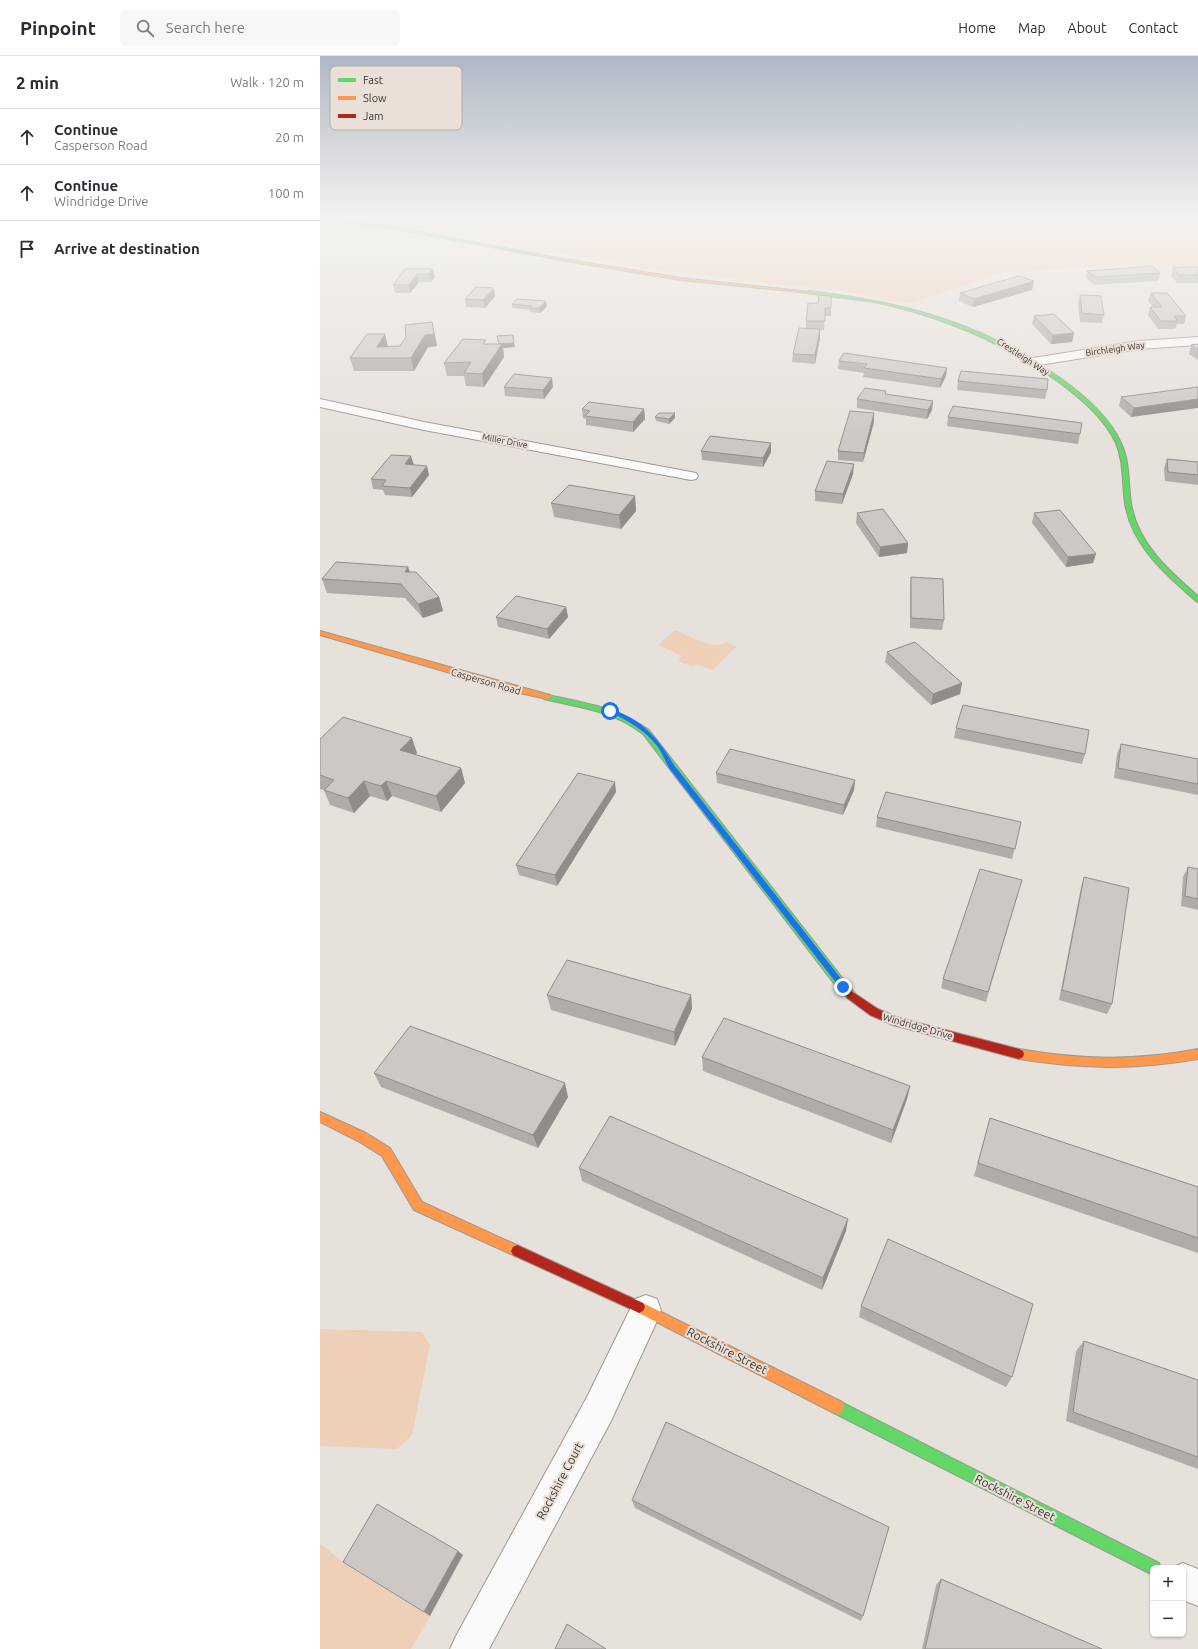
<!DOCTYPE html>
<meta charset="utf-8">
<style>
body{margin:0;font-family:Ubuntu,sans-serif;background:#f7f7f7;color:#2b2b33}
.controls{position:absolute;right:12px;bottom:12px;display:grid;overflow:hidden;border-radius:6px;box-shadow:0 1px 3px #0004}
.controls button{width:36px;height:36px;display:grid;place-items:center;padding:0;border:0;border-bottom:1px solid #e1e1e2;background:#fff;color:#2b2b33;font:20px sans-serif}
.stop{position:absolute;width:12px;height:12px;margin:-9px;border:3px solid #1a73e8;border-radius:50%;background:#fff}
.stop.end{background:#1a73e8;border-color:#fff;box-shadow:0 1px 4px #0008}
.list{margin:0;padding:0;list-style:none}
h2{display:flex;justify-content:space-between;align-items:center;height:52px;margin:0;padding:0 16px;font-size:17px}
h2 small{font-size:13px;font-weight:400;color:#7c7c81}
.list li{display:grid;grid-template-columns:26px 1fr auto;gap:12px;align-items:center;box-sizing:border-box;height:56px;padding:0 16px;border-top:1px solid #e1e1e2}
.list b{display:block;font-size:15px;white-space:nowrap}
.list p{margin:0;font-size:13px;white-space:nowrap;color:#7c7c81}
.list em{font-size:13px;font-style:normal;color:#7c7c81}
.icon{flex:none;width:22px;height:22px;fill:none;stroke:currentColor;stroke-width:2;stroke-linecap:round;stroke-linejoin:round}
.map{position:relative;flex:none;width:878px;height:1593px;overflow:hidden}
header{display:flex;align-items:center;gap:24px;box-sizing:border-box;height:56px;padding:0 20px;background:#fff;border-bottom:1px solid #e1e1e2}
header strong{font-size:19px}
nav{display:flex;gap:22px;margin-inline-start:auto;font-size:14px}
.search{width:280px;height:36px;background:#f7f7f7;display:flex;align-items:center;gap:10px;box-sizing:border-box;padding:0 14px;border-radius:6px;color:#7c7c81;font-size:15px}
main{display:flex}
aside{flex:1;background:#fff}
.map>svg:first-child{display:block}
</style>
<header>
<strong>Pinpoint</strong>
<div class="search"><svg class="icon" aria-label="search" viewBox="0 0 24 24"><circle cx="10" cy="10" r="6"/><path d="M15 15l6 6"/></svg>Search here</div>
<nav><a>Home</a><a>Map</a><a>About</a><a>Contact</a></nav>
</header>
<main>
<aside>
<h2>2 min<small>Walk · 120 m</small></h2>
<ul class="list">
<li><svg class="icon" aria-label="ahead" viewBox="0 0 24 24"><path d="M12 20V5M6 11l6-6 6 6"/></svg><div><b>Continue</b><p>Casperson Road</p></div><em>20 m</em></li>
<li><svg class="icon" aria-label="ahead" viewBox="0 0 24 24"><path d="M12 20V5M6 11l6-6 6 6"/></svg><div><b>Continue</b><p>Windridge Drive</p></div><em>100 m</em></li>
<li><svg class="icon" aria-label="arrive" viewBox="0 0 24 24"><path d="M6 21V4h12l-3 4 3 4H6"/></svg><div><b>Arrive at destination</b></div></li>
</ul>
</aside>
<div class="map">
<svg width="878" height="1593" viewBox="0 0 878 1593">
<rect width="100%" height="100%" fill="#e7e1dc"/>
<!-- green -->
<g fill="#eecfb8">
<path d="M50,162H878V210L828,208L679,217L591,247L524,235L335,214Z"/>
<path d="M355,574C370,580 393,595 407,586L417,591C407,598 402,606 392,614L379,609L371,610L360,606L359,603L362,600L338,589Z"/>
<path d="M0,1273L102,1276L110,1289L92,1379L77,1393L0,1390Z"/>
<path d="M0,1488L30,1511L110,1560L91,1593H0Z"/>
</g>
<g fill="none" stroke-linecap="round" stroke-linejoin="round">
<!-- stream -->
<path stroke="#f7bf91" stroke-width="4" d="M513,162L527,165L614,172L657,171L707,165L740,164L786,168L834,169L876,162"/>
<!-- street casing -->
<g stroke="#9c9894" stroke-width="2">
<g id="street">
<path d="M878,281V289L819,293L713,310L707,306L713,302L819,285Z"/>
<path d="M0,343L104,366L371,416L376,417L378,420L376,423L371,424L104,374L0,351Z"/>
<path d="M326,1239L337,1243L341,1254L337,1265L291,1365L169,1593H130L136,1580L267,1341L315,1243Z"/>
<path d="M863,1507L878,1513V1550L863,1544V1512H851Z"/>
</g>
</g>
<!-- fast casing -->
<g stroke="#9c9894" stroke-width="2">
<g id="fast">
<path d="M0,162L70,170L248,204L246,205L70,172L0,164Z"/>
<path d="M489,235C583,246 661,266 740,322C764,339 789,360 801,387C810,406 808,427 811,447C817,487 849,515 878,540V546L876,545C846,519 811,489 805,447C802,427 804,406 796,387C783,360 759,341 736,324C682,286 623,261 559,247C536,243 511,241 487,237Z"/>
<path d="M224,639H227C263,646 298,652 329,674L527,928L536,939L535,942C528,944 524,939 519,934L323,678C292,654 261,652 224,643L223,641Z"/>
<path d="M517,1344L839,1507L841,1512H833V1519L829,1517L512,1356L510,1351L512,1346Z"/>
</g>
</g>
<!-- slow casing -->
<g stroke="#9c9894" stroke-width="2">
<g id="slow">
<path d="M244,203L361,222L491,236L489,237L361,224L246,205Z"/>
<path d="M0,575L230,639L231,641L227,643L195,636L0,579Z"/>
<path d="M699,993C761,1004 816,1005 878,993V1003C816,1014 761,1013 699,1003L695,1001L694,998L695,995Z"/>
<path d="M0,1056L46,1077L70,1092L102,1146L201,1191L203,1195L201,1199L197,1201L193,1199L94,1154L62,1100L38,1085L0,1066Z"/>
<path d="M319,1245L522,1346L524,1351L522,1356L517,1358L512,1356L315,1255L313,1251L315,1247Z"/>
</g>
</g>
<!-- jam casing -->
<g stroke="#9c9894" stroke-width="2">
<g id="jam">
<path d="M531,935L558,953L579,962L699,993L703,995L704,998L703,1001L699,1003L573,969L550,959L527,942L526,939L527,936Z"/>
<path d="M197,1189L323,1247L325,1251L323,1255L319,1257L315,1255L193,1199L191,1195L193,1191Z"/>
</g>
</g>
<!-- street -->
<use href="#street" fill="#fbfafa" fill-rule="evenodd"/>
<!-- fast -->
<use href="#fast" fill="#63d668" fill-rule="evenodd"/>
<!-- slow -->
<use href="#slow" fill="#ff974d" fill-rule="evenodd"/>
<!-- jam -->
<use href="#jam" fill="#b3261e" fill-rule="evenodd"/>
</g>
<!-- wall -->
<g fill="#b0aca9">
<path d="M853,211H878V227H857L851,219Z"/>
<path d="M85,213H113L115,221L111,226H99L90,237H75L73,229Z"/>
<path d="M767,215L840,217L838,225L774,229L766,222Z"/>
<path d="M714,225L712,234L653,251L639,245L640,237Z"/>
<path d="M831,237L866,260L864,268H857L855,273H838L828,259L830,251H833L828,245Z"/>
<path d="M760,239L784,259L782,267L760,266L758,247Z"/>
<path d="M175,240L165,252L146,251L145,243Z"/>
<path d="M511,240V260H505L504,274H500V282L495,308L472,306L473,298L486,273V265L498,247Z"/>
<path d="M226,245L227,250L220,257L211,256L210,254L192,252V248Z"/>
<path d="M714,260L754,277L752,286L731,288L712,268Z"/>
<path d="M65,278L68,291L80,290L115,278L117,290L108,291L94,315H34L30,302Z"/>
<path d="M167,288L195,291L183,292L184,301L164,331L146,330L144,320H127L124,307Z"/>
<path d="M878,288V304L869,298L871,289Z"/>
<path d="M519,305L626,320L620,332L543,321L544,317L518,313Z"/>
<path d="M638,325L727,334L725,343L637,334Z"/>
<path d="M184,331H233L224,343L185,340Z"/>
<path d="M878,331L811,361L799,350L801,341Z"/>
<path d="M566,338L613,345L612,354L607,363L537,352V343Z"/>
<path d="M262,353H324L325,363L313,376L266,369V363L263,362Z"/>
<path d="M554,357V366L543,406L518,404V395Z"/>
<path d="M335,361L355,362L349,368L336,365Z"/>
<path d="M628,361L762,367L758,388L627,370Z"/>
<path d="M451,387V396L443,411L382,404L381,395Z"/>
<path d="M847,403L878,406V429L845,425L844,412Z"/>
<path d="M94,409L109,419L92,441L65,439L63,434L53,433L51,423Z"/>
<path d="M533,418L522,448L495,445V435Z"/>
<path d="M315,440L316,455L301,473L234,461L231,447Z"/>
<path d="M537,457L588,487L587,497L559,501L536,467Z"/>
<path d="M714,457L773,507L746,511L712,467Z"/>
<path d="M88,511L90,516L119,541L123,555L103,562L85,542L7,537L2,523Z"/>
<path d="M591,521L624,564L622,574L590,572V531Z"/>
<path d="M246,551L248,561L229,583L178,571L176,561Z"/>
<path d="M567,596L642,627L640,638L611,649L565,606Z"/>
<path d="M636,672L765,698L762,708L634,682Z"/>
<path d="M0,683L97,697L95,699L141,712L145,727L121,756L72,740L67,745L50,740L34,757L10,749L4,734L0,733Z"/>
<path d="M801,688L878,703V739L794,722L797,698Z"/>
<path d="M396,717L535,724L534,734L523,759L397,727Z"/>
<path d="M296,736L237,830L199,819L196,809Z"/>
<path d="M557,761L701,766L692,803L556,771Z"/>
<path d="M868,811L878,813V854L861,850L863,821Z"/>
<path d="M764,821L792,948L787,958L739,944L761,831Z"/>
<path d="M699,834L666,946L621,932L623,923Z"/>
<path d="M227,939H371L372,953L355,990L231,954Z"/>
<path d="M382,1001L590,1030L587,1043L571,1087L383,1015Z"/>
<path d="M54,1017L248,1041L218,1092L61,1031Z"/>
<path d="M670,1062L878,1131V1197L654,1120L666,1076Z"/>
<path d="M259,1112L526,1175L502,1234L262,1125Z"/>
<path d="M541,1250L692,1321L686,1331L539,1261Z"/>
<path d="M764,1285L878,1324V1413L746,1365L756,1295Z"/>
<path d="M312,1444L543,1560L541,1565L315,1452Z"/>
<path d="M621,1523L782,1593H602L616,1529Z"/>
</g>
<!-- shaded-wall -->
<g fill="#908c8a">
<path d="M113,213L115,221L111,226L109,218Z"/>
<path d="M97,218L99,226L90,237L89,229Z"/>
<path d="M714,225L712,234L653,251L654,243Z"/>
<path d="M174,232L175,240L165,252L163,244Z"/>
<path d="M226,245L227,250L220,257L219,252Z"/>
<path d="M112,266L117,290L108,291L94,315L91,302Z"/>
<path d="M500,273V282L495,308V299Z"/>
<path d="M754,277L752,286L731,288L733,279Z"/>
<path d="M65,278L68,291H57Z"/>
<path d="M194,287L195,291L183,292L184,301L164,331L162,318L179,288Z"/>
<path d="M627,312L626,320L620,332L621,323Z"/>
<path d="M232,322L233,331L224,343L223,334Z"/>
<path d="M878,343V352L811,361L814,352Z"/>
<path d="M613,345L612,354L607,363L608,354Z"/>
<path d="M324,353L325,363L313,376V366Z"/>
<path d="M355,357V362L349,368V363Z"/>
<path d="M554,357V366L543,406L544,397Z"/>
<path d="M451,387V396L443,411V402Z"/>
<path d="M91,400L94,409L85,408Z"/>
<path d="M534,408L533,418L522,448L523,438Z"/>
<path d="M107,410L109,419L92,441L90,432Z"/>
<path d="M315,440L316,455L301,473L299,459Z"/>
<path d="M588,487L587,497L559,501L560,491Z"/>
<path d="M776,498L773,507L746,511L748,501Z"/>
<path d="M88,511L92,525L85,516Z"/>
<path d="M119,541L123,555L103,562L98,548Z"/>
<path d="M246,551L248,561L229,583L227,573Z"/>
<path d="M642,627L640,638L611,649L613,638Z"/>
<path d="M92,682L97,697L85,709L80,694Z"/>
<path d="M141,712L145,727L121,756L116,740Z"/>
<path d="M535,724L534,734L523,759L524,749Z"/>
<path d="M44,725L50,740L34,757L28,742Z"/>
<path d="M66,725L72,740L67,745L61,730Z"/>
<path d="M295,726L296,736L237,830L235,819Z"/>
<path d="M371,939L372,953L355,990L354,976Z"/>
<path d="M245,1027L248,1041L218,1092L213,1079Z"/>
<path d="M590,1030L587,1043L571,1087L573,1074Z"/>
<path d="M528,1163L526,1175L502,1234L503,1222Z"/>
<path d="M138,1495L143,1499L110,1560L104,1556Z"/>
</g>
<!-- building -->
<g fill="#cdc8c5" stroke="#908c8a">
<path d="M832,210L840,217L776,221L767,215Z"/>
<path d="M853,211H878V219H859Z"/>
<path d="M85,213H113L109,218H97L89,229H73Z"/>
<path d="M699,220L714,225L654,243L640,237Z"/>
<path d="M156,231L174,232L163,244L145,243Z"/>
<path d="M831,237H847L866,260H854L858,265H841L830,251H842Z"/>
<path d="M499,239L511,240V252H505V265H486L488,247H498Z"/>
<path d="M760,239L781,240L784,259L762,257Z"/>
<path d="M197,243L226,245L219,252H210L212,250L192,248Z"/>
<path d="M734,258L754,277L733,279L714,260Z"/>
<path d="M112,266L114,278L105,279L91,302H30L47,278H65L57,291L80,290L86,281L85,269Z"/>
<path d="M479,272L500,273L495,299L473,298Z"/>
<path d="M193,279L194,287L179,288L177,280Z"/>
<path d="M143,283L166,284L163,288H182L162,318L144,317L151,306L124,307Z"/>
<path d="M878,288V294L871,289Z"/>
<path d="M524,297L627,312L621,323L544,312L547,308L519,305Z"/>
<path d="M641,315L728,323L727,334L638,325Z"/>
<path d="M194,318L232,322L223,334L184,331Z"/>
<path d="M878,331V343L814,352L801,341Z"/>
<path d="M545,332L566,335L565,338L613,345L608,354L537,343Z"/>
<path d="M269,346L324,353L313,366L265,360L270,355L262,353Z"/>
<path d="M633,350L762,367L760,378L628,361Z"/>
<path d="M530,355L554,357L544,397L518,395Z"/>
<path d="M339,357H355L349,363L335,361Z"/>
<path d="M390,380L451,387L443,402L381,395Z"/>
<path d="M71,399L91,400L85,408L107,410L90,432L62,430L66,424L51,423Z"/>
<path d="M847,403L878,406V419L848,416Z"/>
<path d="M507,405L534,408L523,438L495,435Z"/>
<path d="M249,429L315,440L299,459L231,447Z"/>
<path d="M563,453L588,487L560,491L537,457Z"/>
<path d="M740,454L776,498L748,501L714,457Z"/>
<path d="M16,506L88,511L85,516H96L119,541L98,548L81,528L2,523Z"/>
<path d="M591,521L623,523L624,564L591,562Z"/>
<path d="M196,540L246,551L227,573L176,561Z"/>
<path d="M595,586L642,627L613,638L567,596Z"/>
<path d="M643,649L769,674L765,698L636,672Z"/>
<path d="M23,661L92,682L80,694L141,712L116,740L66,725L61,730L44,725L28,742L4,734L14,724L0,719V683Z"/>
<path d="M801,688L878,703V728L798,712Z"/>
<path d="M410,693L535,724L524,749L396,717Z"/>
<path d="M258,717L295,726L235,819L196,809Z"/>
<path d="M566,736L701,766L695,793L557,761Z"/>
<path d="M868,811L878,813V843L865,840Z"/>
<path d="M660,813L702,824L668,936L623,923Z"/>
<path d="M764,821L809,832L792,948L742,934Z"/>
<path d="M247,904L371,939L354,976L227,939Z"/>
<path d="M404,962L590,1030L573,1074L382,1001Z"/>
<path d="M90,970L245,1027L213,1079L54,1017Z"/>
<path d="M290,1060L528,1163L503,1222L259,1112Z"/>
<path d="M670,1062L878,1131V1182L658,1107Z"/>
<path d="M568,1183L713,1248L692,1321L541,1250Z"/>
<path d="M764,1285L878,1324V1401L753,1356Z"/>
<path d="M346,1366L569,1471L543,1560L312,1444Z"/>
<path d="M57,1448L138,1495L104,1556L23,1506Z"/>
<path d="M621,1523L782,1593H605Z"/>
<path d="M247,1568L286,1593H235Z"/>
</g>
<!-- sky -->
<linearGradient id="sky" x2="0" y2="1"><stop stop-color="#aeb8c5"/><stop offset="0.42" stop-color="#f4f2ef"/><stop offset="1" stop-color="#f4f2ef" stop-opacity="0"/></linearGradient>
<rect width="878" height="386" fill="url(#sky)"/>
<!-- route -->
<path fill="#1a73e8" d="M290,653C321,662 339,683 354,709L526,929V933H521L349,712C345,705 342,696 337,690C326,675 305,662 288,656Z"/>
<g text-anchor="middle" stroke-width="4" stroke-linejoin="round" paint-order="stroke">
<!-- far-street labels -->
<g font-size="9" fill="#3b3733" stroke="#ebe0d8">
<text transform="translate(795 293) rotate(-8)" y="3">Birchleigh Way</text>
<text transform="translate(703 301) rotate(33)" y="3">Crestleigh Way</text>
<text transform="translate(185 385) rotate(11)" y="3">Miller Drive</text>
</g>
<!-- street labels -->
<g font-size="10" fill="#3b3733" stroke="#ebe0d8">
<text transform="translate(166 625) rotate(16)" y="4">Casperson Road</text>
<text transform="translate(598 970) rotate(16)" y="4">Windridge Drive</text>
</g>
<!-- near-street labels -->
<g font-size="12" fill="#3b3733" stroke="#ebe0d8">
<text transform="translate(407 1295) rotate(27)" y="4">Rockshire Street</text>
<text transform="translate(240 1425) rotate(-62)" y="4">Rockshire Court</text>
<text transform="translate(695 1442) rotate(27)" y="4">Rockshire Street</text>
</g>
</g>
<!-- legend -->
<rect x="10" y="10" width="132" height="64" rx="6" fill="#ebe0d8" stroke="#b6ada6" stroke-width="1"/>
<rect x="18" y="22" width="18" height="4" fill="#63d668"/>
<rect x="18" y="40" width="18" height="4" fill="#ff974d"/>
<rect x="18" y="58" width="18" height="4" fill="#b3261e"/>
<g font-size="11" fill="#3b3733">
<text x="43" y="28">Fast</text>
<text x="43" y="46">Slow</text>
<text x="43" y="64">Jam</text>
</g>
</svg>
<div class="controls">
<button>+</button>
<button>−</button>
</div>
<div class="stop" style="left:290px;top:655px"></div>
<div class="stop end" style="left:523px;top:931px"></div>
</div>
</main>
